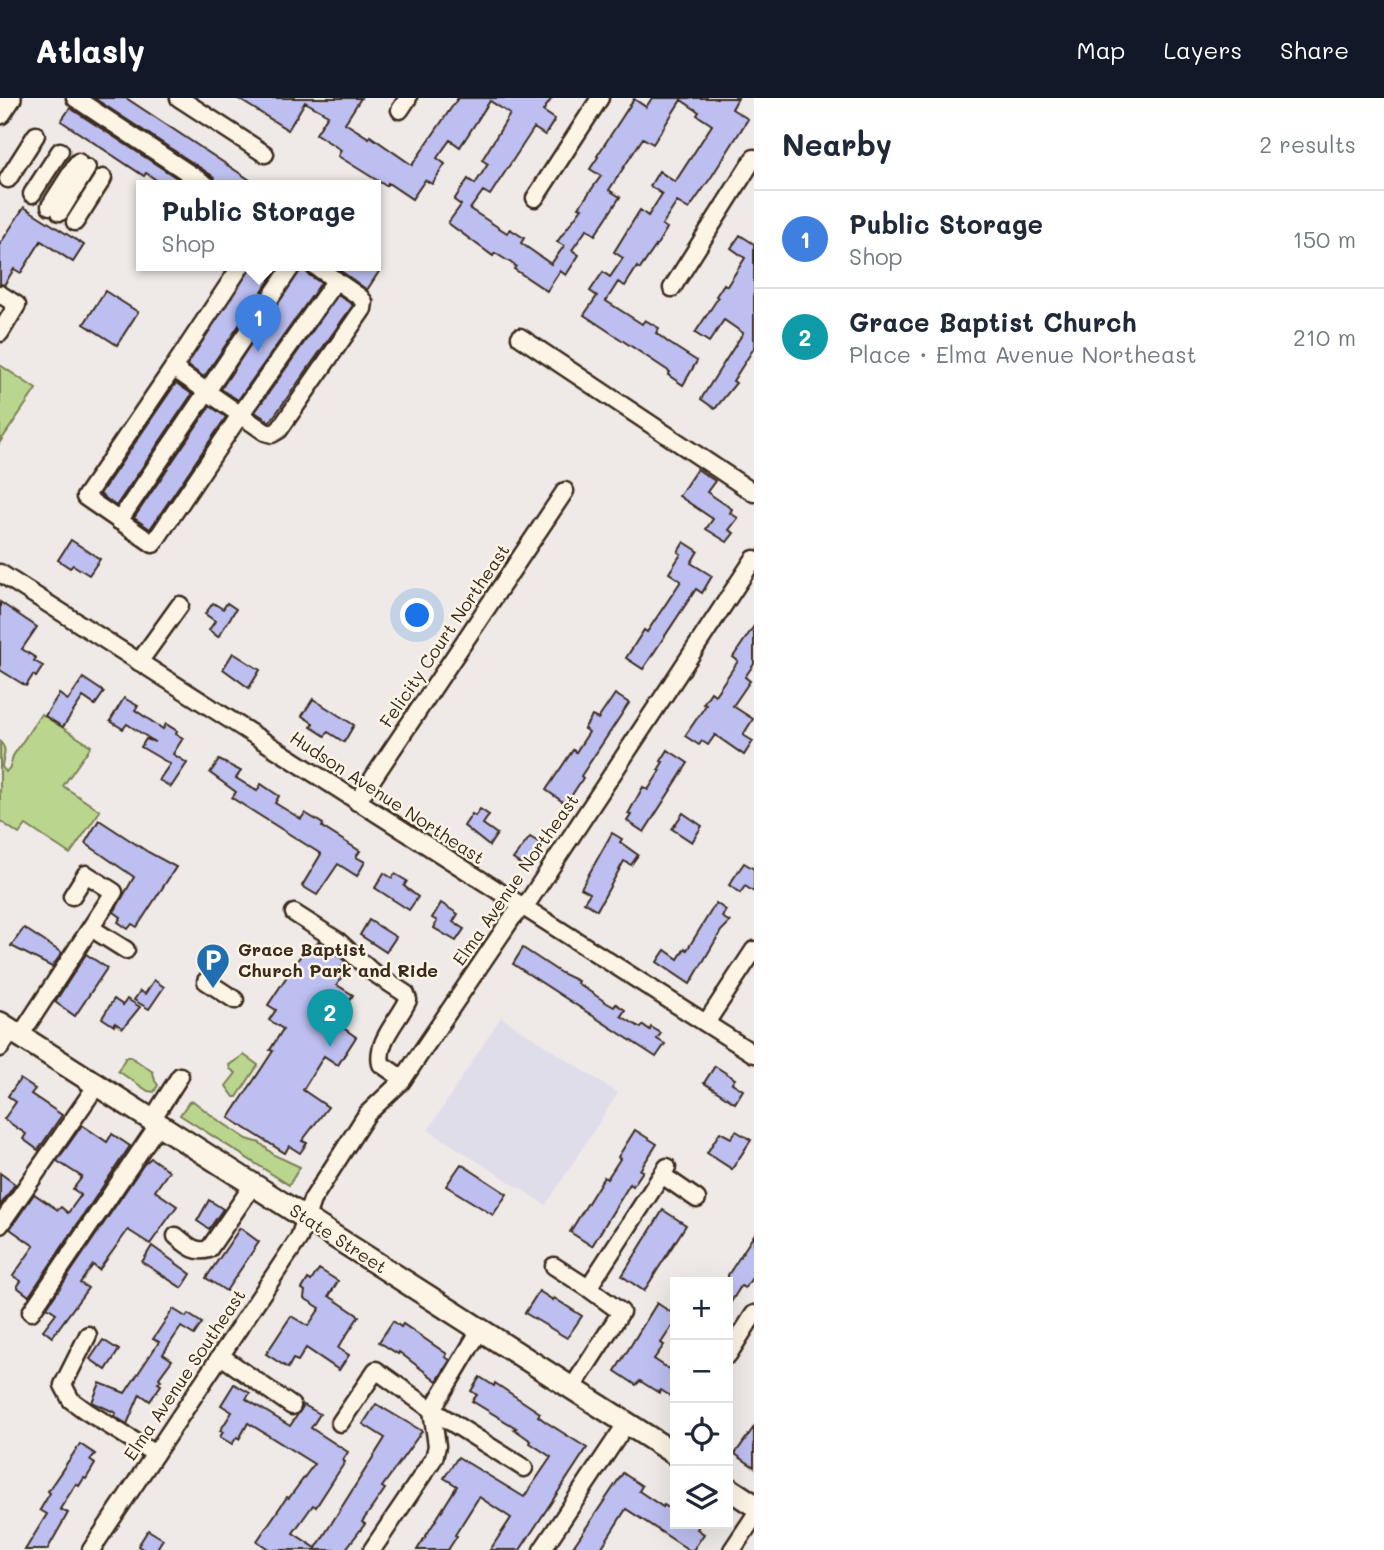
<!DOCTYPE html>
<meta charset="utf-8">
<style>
body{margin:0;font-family:Mali,sans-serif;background:#f2f2f3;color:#1f2937}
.controls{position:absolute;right:21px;bottom:21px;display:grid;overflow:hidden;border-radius:0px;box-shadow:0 7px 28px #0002}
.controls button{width:63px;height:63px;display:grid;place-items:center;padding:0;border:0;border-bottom:2px solid #e0e1e3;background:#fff;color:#1f2937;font:35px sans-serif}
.you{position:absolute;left:418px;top:518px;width:24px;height:24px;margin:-18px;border:5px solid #fff;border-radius:50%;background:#1a73e8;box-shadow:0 0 0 10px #1a73e833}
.badge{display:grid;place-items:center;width:46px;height:46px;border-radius:50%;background:#111827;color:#fff;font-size:23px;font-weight:700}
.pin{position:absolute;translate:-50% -58px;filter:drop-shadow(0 2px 4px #0008)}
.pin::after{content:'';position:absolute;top:37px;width:24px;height:21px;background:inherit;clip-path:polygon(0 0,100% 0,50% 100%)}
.popup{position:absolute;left:136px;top:82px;width:245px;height:91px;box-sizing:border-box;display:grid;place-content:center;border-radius:0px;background:#fff;filter:drop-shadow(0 2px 5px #0005);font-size:23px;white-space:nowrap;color:#747a83}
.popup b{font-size:26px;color:#1f2937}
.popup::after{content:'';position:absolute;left:50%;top:100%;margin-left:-14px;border:14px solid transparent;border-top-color:#fff}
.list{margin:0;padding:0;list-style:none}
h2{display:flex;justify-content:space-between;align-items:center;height:91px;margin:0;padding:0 28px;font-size:30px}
h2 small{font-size:23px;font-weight:400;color:#747a83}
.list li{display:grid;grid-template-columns:46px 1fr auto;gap:21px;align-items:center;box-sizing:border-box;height:98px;padding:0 28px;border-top:2px solid #e0e1e3}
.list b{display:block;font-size:26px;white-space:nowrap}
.list p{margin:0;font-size:23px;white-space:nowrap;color:#747a83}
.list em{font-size:23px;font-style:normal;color:#747a83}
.icon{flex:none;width:38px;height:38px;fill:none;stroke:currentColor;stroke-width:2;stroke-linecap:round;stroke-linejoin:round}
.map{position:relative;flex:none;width:754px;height:1452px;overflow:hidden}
header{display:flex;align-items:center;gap:42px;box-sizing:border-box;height:98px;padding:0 35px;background:#111827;color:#fff}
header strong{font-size:33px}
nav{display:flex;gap:38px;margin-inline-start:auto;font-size:24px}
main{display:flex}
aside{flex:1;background:#fff}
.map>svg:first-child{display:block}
</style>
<header>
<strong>Atlasly</strong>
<nav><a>Map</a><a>Layers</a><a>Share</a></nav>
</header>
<main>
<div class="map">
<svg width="754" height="1452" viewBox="0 0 754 1452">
<rect width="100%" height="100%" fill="#efeae7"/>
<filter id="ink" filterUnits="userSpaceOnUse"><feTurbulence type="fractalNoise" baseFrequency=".0143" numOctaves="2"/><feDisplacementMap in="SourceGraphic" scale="14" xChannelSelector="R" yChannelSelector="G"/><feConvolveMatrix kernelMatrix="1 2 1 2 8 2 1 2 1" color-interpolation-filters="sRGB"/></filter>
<g filter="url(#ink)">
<!-- built -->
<path fill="#e0ddea" d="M501,919L618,995L546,1107L428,1032Z"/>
<!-- green -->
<g fill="#bad68e" stroke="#7a8056" stroke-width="2">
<path d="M0,267L36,291L0,344Z"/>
<path d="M41,616L91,648L63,688L100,713L70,756L26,727L19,736L0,723V644C9,652 2,660 2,669L6,674L10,669L13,658Z"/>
<path d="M244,957L258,967L237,999H234L226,988L236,975L230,971L229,967Z"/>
<path d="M126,959H131L153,974L155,983L158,987L154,994L148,993L118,973Z"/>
<path d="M193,1003L215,1020L247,1041L260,1045L274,1057L300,1069L289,1087L180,1017L189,1004Z"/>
</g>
<!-- building -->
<g fill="#bcbff0" stroke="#3b2a1e" stroke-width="2">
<path d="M94,0H126L259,88H218L214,79Z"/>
<path d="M237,0H361L345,25L369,40L370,38L412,67L458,0H552L543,13L555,21L545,37L534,30L490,97L483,93L470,111L507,135L510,131L524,140L521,145L551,166L564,148L557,144L582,110L579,109L601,78L590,71L598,59L597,58L634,1L646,9L652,0H738L732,11L748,21L712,78L689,111L677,104L662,127L667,130L660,142L640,171L637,169L625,188L618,184L606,203L642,226L645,222L659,230L656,235L669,245L697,263L683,287L668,277L670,274L584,217L597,198L590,193L603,174L610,179L623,160L614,154L630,128L640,112L648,118L662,96L650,88L659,73L675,84L712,27L697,17L699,14L681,2L653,46L643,40L609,92L620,99L595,137L587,131L572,152L579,157L566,177L560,173L547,193L514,171L516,168L495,155L493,158L448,125L461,107L454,102L468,81L475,86L488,66L482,62L510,16L490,3L460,49L450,42L437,60L445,66L432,86L425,82L412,101L388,85L386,88L338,58L341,52L316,36L328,17L305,4L288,32Z"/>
<path d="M70,10L189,88H165L146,75L144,78L61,23Z"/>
<path d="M24,109L84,147L73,164L41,143L21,175L14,171L4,187L0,186V146Z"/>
<path d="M740,137L754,146V250L733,283L736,285L715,311L701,301L743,235L724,222L709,244L695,235L718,200L716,198L724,186L727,188L745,160L731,150Z"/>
<path d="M251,168H279L204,279L187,267Z"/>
<path d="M302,168L309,177L321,185L238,302L221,291Z"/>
<path d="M334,168H374L380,172L367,192Z"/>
<path d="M105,193L138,214L117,247L84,226Z"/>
<path d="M338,197L353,207L270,324L255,314Z"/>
<path d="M176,285L192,296L116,408L100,396Z"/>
<path d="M210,308L226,319L150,431L134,420Z"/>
<path d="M697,371L715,383L707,394L732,411L730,415L738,420L729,432L734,435L727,444L706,431L713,421L679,398Z"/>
<path d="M71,442L100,461L89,477L73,467L70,470L58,462Z"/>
<path d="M684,444L698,453L691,465L712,478L702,495L696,491L643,571L626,560L644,532L647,534L681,483L669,475L681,456L678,454Z"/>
<path d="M0,504L37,529L22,551L36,560L34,563L43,568L36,579L33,577L26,588L0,572Z"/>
<path d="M213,505L223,511L227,505L236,511L218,539L209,532L215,523L205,516Z"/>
<path d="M754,528V566L745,579L750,583L733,608L753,621L743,637L753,643L744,657L715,637L708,647L702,643L699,647L685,638L706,607L703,606L711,594L715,597L738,563L733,559Z"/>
<path d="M233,555L260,572L249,590L223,571Z"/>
<path d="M83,580L104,594L95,607L83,599L63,629L45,618L59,596L68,602Z"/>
<path d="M615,596L629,605L581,678L583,680L566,706L546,692L573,652L576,654L589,634L584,631L592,618L598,621Z"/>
<path d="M124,600L138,608L135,612L163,631L166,626L177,633L176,636L183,640L173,656L187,665L171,689L159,682L170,666L141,649L146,641L155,644L127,626L123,631L110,623Z"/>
<path d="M313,601L354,627L344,644L328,634L325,638L311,629L313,625L302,618Z"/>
<path d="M668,652L688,665L644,734L627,723L631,717L628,716L643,689L648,692L660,673L658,672L663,664L661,663Z"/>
<path d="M219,662L241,673L236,680L257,693L261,686L279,698L275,705L301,721L305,715L323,726L322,729L360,753L356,759L365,764L357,778L338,766L317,797L302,788L321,756L232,700L236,694L210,675Z"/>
<path d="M480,711L489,717L483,726L497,736L489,748L464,728L472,716L475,718Z"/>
<path d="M683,715L702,728L692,744L672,731Z"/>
<path d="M99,722L148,754L176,769L137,829L132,826L128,831L118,824L121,819L114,814L134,779L85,745Z"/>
<path d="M612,735L622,741L620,744L638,757L631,767L624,763L597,812L584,804L590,795L581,790Z"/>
<path d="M530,739L540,745L526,770L513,761Z"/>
<path d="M744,765L754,771V794L745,788L740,795L729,787Z"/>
<path d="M384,775L392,780L395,776L407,783L404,788L418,799L409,812L375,790Z"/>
<path d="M441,805L458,816L453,824L464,831L456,843L434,830L437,823L432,820Z"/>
<path d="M716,805L726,812L722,819L730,824L721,833L690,886L657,864L665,852L678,861L685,850L687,852Z"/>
<path d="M369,822L396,839L386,854L360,837Z"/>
<path d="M24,830L62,855L52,869L11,848Z"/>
<path d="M319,843L345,863L341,870L346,874L337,887L353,897L335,924L356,939L338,967L324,958L303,992L328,1009L302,1043L307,1045L300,1055L289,1048L285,1055L229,1020L273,953L270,952L283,931L269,922L276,912L268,907L307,848L313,851Z"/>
<path d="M523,850L561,875L578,883L577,885L607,905L614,909L616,906L625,912L621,918L641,930L643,927L650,932L651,929L661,935L657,941L665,946L656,959L513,866Z"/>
<path d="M86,856L107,870L75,918L55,904Z"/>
<path d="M154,882L164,889L149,911L134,902L140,893L145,896Z"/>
<path d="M114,901L123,907L127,901L140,909L123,930L115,925L114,928L102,920Z"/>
<path d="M715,968L735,981L732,985L743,992L735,1005L704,985Z"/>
<path d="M20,981L35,991L31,996L62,1017L38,1052L23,1041L26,1036L4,1021L16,1004L8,998Z"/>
<path d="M82,1027L107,1044L112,1036L130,1048L29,1198L17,1189L21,1183L13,1178L34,1148L10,1131L34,1096L58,1112L61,1109L68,1115L81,1097L73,1091L82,1079L57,1063Z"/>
<path d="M635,1032L657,1046L640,1072L643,1073L633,1088L630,1086L592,1148L570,1134L604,1079L607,1081L620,1061L618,1059Z"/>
<path d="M736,1033L751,1042L732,1071L707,1055L720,1034L731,1040Z"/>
<path d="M151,1060L169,1073L155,1093L177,1108L150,1146L128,1132L99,1172L93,1167L80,1185L88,1190L52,1239L43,1232L56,1215L47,1209L144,1066Z"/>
<path d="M461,1066L507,1096L493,1117L446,1088Z"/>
<path d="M0,1075L15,1086L0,1108Z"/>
<path d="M209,1102L223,1111L209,1131L197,1123Z"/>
<path d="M663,1112L686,1127L644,1193L622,1178Z"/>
<path d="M240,1130L259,1144L226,1193L206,1180Z"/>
<path d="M754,1137V1177L745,1190L741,1188L728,1209V1177Z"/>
<path d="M152,1148L191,1176L182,1190L142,1164Z"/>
<path d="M319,1171L338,1183L329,1198L359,1218L338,1250L349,1257L339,1272L306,1250L298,1263L293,1261L288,1270L266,1256L291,1218L308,1228L320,1210L304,1200L305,1193L302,1191L308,1181L311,1183Z"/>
<path d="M539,1193L553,1202L554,1200L582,1218L567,1240L525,1215Z"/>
<path d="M657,1205L675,1217V1224L661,1245L664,1247L654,1261L675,1275V1301L661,1292L659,1295L640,1283L636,1287L615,1273Z"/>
<path d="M173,1211L186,1219L188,1216L202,1225L194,1237L181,1229L163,1256L172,1262L159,1280L161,1282L158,1285L161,1287L150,1303L140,1296L127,1326L114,1318L116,1315L92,1304L100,1285L125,1295L159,1244L153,1241Z"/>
<path d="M393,1223L401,1229L403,1226L447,1256L445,1259L450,1262L437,1283L399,1254L398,1256L379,1244Z"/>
<path d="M103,1242L119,1252L106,1272L90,1261Z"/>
<path d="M480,1279L494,1288L495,1285L540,1315L538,1318L546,1324L587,1350L520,1452H490L511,1420L479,1399L455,1437L457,1438L448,1452H417L457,1388L444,1380L458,1359L524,1399L551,1359L530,1345L531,1343L514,1331L516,1330L472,1303L477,1297L471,1293Z"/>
<path d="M234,1286L250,1295L246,1301L290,1328L304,1307L320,1316L311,1330L348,1354L343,1362L345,1364L316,1409L313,1407L293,1435L316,1450L385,1340L363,1326L376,1306L422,1333L382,1389L385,1391L362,1424L365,1426L345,1452H270L257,1443L287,1399L289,1400L314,1366L248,1325L239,1341L237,1339L232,1346L220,1339L223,1334L220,1333L232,1314L221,1307Z"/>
<path d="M754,1329V1369L735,1356Z"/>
<path d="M80,1346L95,1356L90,1362L95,1366L86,1381L84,1380L79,1388L76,1386L60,1411L68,1415L47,1452H25L47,1416L40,1412L50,1395L48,1393Z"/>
<path d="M623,1375L642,1388L639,1393L663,1409L664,1407L675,1414V1426H700L697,1431L704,1436L693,1452H689L626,1411L600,1452H571Z"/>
<path d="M148,1432L163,1441L156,1452H144L138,1448Z"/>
</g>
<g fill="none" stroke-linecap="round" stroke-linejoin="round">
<!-- minor casing -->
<g stroke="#3b2a1e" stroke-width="21">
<g id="minor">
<path d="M75,0L208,88"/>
<path d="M179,0L265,56"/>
<path d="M400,12L408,0"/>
<path d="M8,81L36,37"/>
<path d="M32,96L60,53"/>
<path d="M535,100L600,0"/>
<path d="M50,108L78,64"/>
<path d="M60,114L87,70"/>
<path d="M75,124L103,80"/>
<path d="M241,168L173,270L265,334L272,336L279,332L363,211L364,204L360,199L315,168"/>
<path d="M672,190L754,60"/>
<path d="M0,196L17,207L0,235"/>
<path d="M520,239L754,395"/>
<path d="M173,270L85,399L153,446L240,317L336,182"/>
<path d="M119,423L292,168"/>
<path d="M0,475L754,956"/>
<path d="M139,564L180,507"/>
<path d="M357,704L565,393"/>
<path d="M294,815L338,843L371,873L406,896L408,902C399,922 376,943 381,966L403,981"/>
<path d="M91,830L126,852"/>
<path d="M206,883L235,902"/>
<path d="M706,925L754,852"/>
<path d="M20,938L114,794L86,776L72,798"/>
<path d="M0,950L11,933"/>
<path d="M151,1023L180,978"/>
<path d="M662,1077L697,1101"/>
<path d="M0,1127L97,987"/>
<path d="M176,1138C186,1146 195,1156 209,1151L253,1087"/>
<path d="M554,1168L588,1190"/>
<path d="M31,1214L158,1027"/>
<path d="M88,1237L63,1287L71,1302L86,1313L155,1356"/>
<path d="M728,1257L754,1216"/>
<path d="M221,1258L292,1308"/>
<path d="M572,1290L621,1214L588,1190L667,1069"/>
<path d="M340,1325L376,1272L432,1312L524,1370"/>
<path d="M91,1452L299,1140L312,1102L367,1016L401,984L512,820L530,801L754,461"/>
<path d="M372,1452L434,1360L437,1348L432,1312L480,1232"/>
<path d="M542,1452L626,1326"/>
<path d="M732,1452L754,1419"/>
</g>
</g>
<!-- major casing -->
<g stroke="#3b2a1e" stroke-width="26">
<g id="major">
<path d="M0,15L10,0"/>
<path d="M0,925L675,1356"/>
<path d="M728,1390L754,1407"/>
</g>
</g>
<!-- minor -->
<use href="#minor" stroke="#fcf5e5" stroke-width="16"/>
<!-- major -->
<use href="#major" stroke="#fcf5e5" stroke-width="21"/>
</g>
</g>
<!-- icons -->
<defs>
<g id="parking-pin" transform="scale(1.75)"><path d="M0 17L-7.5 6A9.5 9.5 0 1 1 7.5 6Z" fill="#1f6fb2" stroke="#fcf5e5"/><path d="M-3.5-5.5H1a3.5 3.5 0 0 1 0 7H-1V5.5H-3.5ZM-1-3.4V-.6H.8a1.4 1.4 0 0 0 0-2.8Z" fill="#fff"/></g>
</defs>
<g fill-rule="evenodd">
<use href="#parking-pin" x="213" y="862"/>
</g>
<g text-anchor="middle" stroke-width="5" stroke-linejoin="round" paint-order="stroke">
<!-- street labels -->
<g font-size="18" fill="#3b2a1e" stroke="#fcf5e5">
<text transform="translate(445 538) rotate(-56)" y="6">Felicity Court Northeast</text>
<text transform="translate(387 700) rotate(33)" y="6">Hudson Avenue Northeast</text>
<text transform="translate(516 782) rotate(-55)" y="6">Elma Avenue Northeast</text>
<text transform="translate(338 1141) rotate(33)" y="6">State Street</text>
<text transform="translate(185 1277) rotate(-56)" y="6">Elma Avenue Southeast</text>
</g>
<!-- poi labels -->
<g font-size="18" font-weight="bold" fill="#3b2a1e" stroke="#fcf5e5" text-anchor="start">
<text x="238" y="858">Grace Baptist<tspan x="238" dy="21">Church Park and Ride</tspan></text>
</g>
</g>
</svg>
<div class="controls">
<button>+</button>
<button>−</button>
<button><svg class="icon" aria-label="locate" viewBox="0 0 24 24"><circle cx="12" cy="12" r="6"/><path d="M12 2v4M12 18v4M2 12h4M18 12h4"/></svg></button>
<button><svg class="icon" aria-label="layers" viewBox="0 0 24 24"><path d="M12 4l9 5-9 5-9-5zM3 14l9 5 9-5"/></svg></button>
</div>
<div class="you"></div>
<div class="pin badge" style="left:258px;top:254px;background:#3f7fe0">1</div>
<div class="popup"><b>Public Storage</b>Shop</div>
<div class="pin badge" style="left:330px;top:949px;background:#0f9aa8">2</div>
</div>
<aside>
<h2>Nearby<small>2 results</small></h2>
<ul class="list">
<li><span class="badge" style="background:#3f7fe0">1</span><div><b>Public Storage</b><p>Shop</p></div><em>150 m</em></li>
<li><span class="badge" style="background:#0f9aa8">2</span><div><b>Grace Baptist Church</b><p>Place · Elma Avenue Northeast</p></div><em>210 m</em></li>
</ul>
</aside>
</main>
